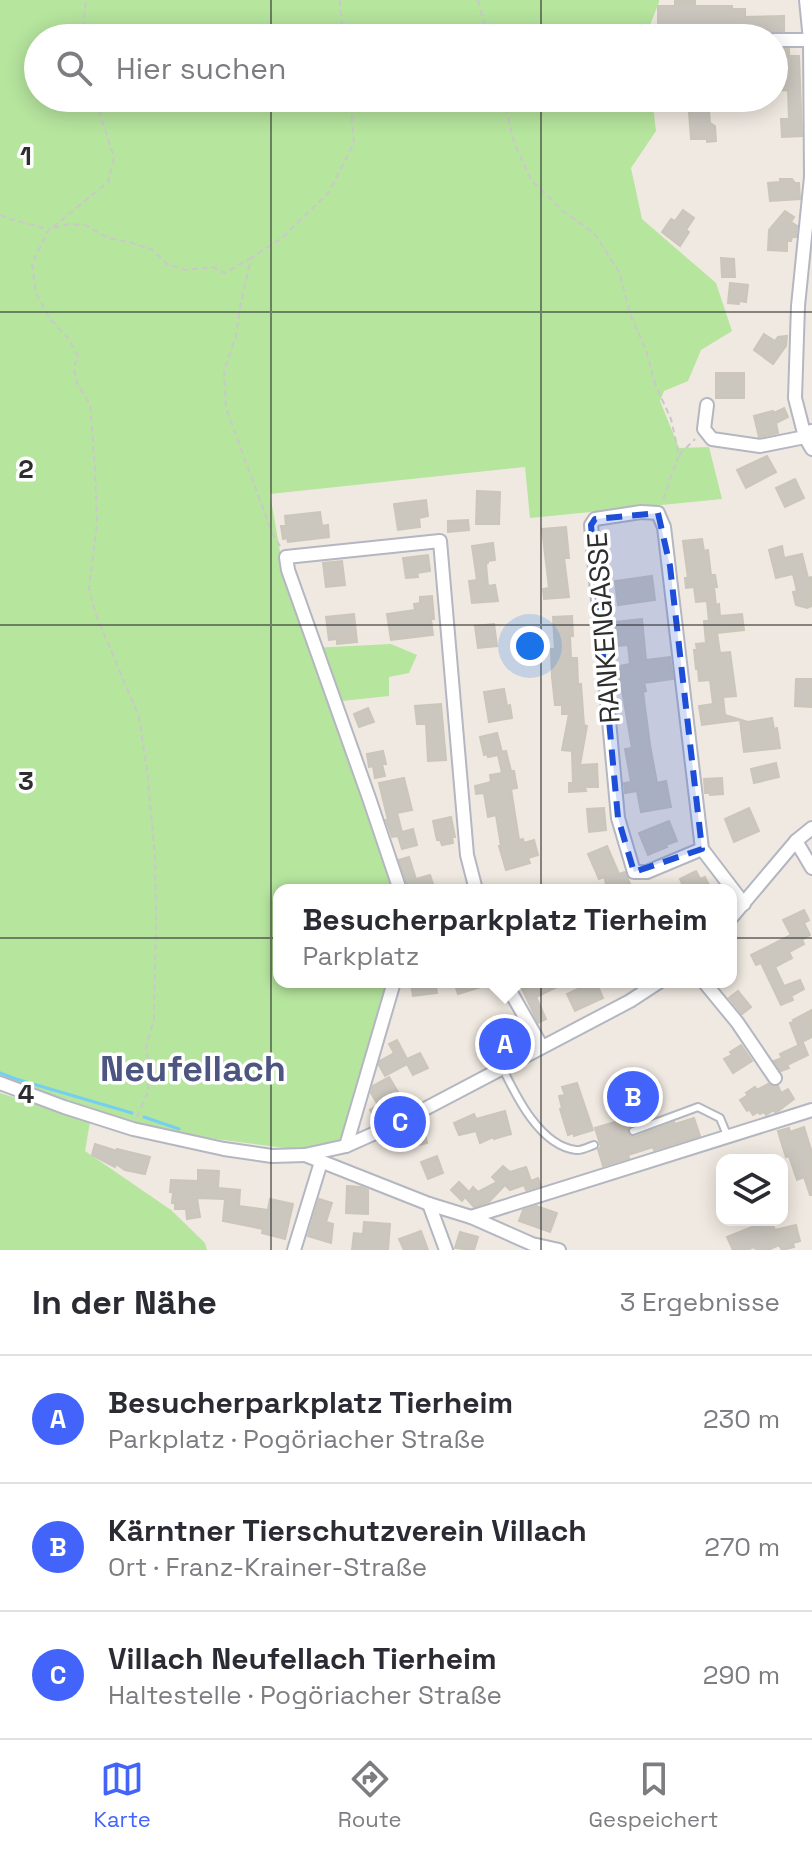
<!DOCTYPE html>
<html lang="de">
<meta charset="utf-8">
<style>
body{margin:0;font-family:"Space Grotesk",sans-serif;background:#f2f2f3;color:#2b2b33}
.controls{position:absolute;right:24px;bottom:24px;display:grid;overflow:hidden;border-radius:16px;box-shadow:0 4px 20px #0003}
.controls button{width:72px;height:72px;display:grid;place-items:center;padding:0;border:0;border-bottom:2px solid #e1e1e2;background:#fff;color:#2b2b33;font:40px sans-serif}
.you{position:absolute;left:530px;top:646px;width:28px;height:28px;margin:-20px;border:6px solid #fff;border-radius:50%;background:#1a73e8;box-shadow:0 0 0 12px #1a73e833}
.badge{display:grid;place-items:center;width:52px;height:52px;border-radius:50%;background:#4264fb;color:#fff;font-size:26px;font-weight:700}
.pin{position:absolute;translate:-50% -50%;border:4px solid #fff;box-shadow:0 2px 8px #0006}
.popup{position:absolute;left:273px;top:884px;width:464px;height:104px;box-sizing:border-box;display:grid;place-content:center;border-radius:16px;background:#fff;filter:drop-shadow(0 2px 6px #0005);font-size:26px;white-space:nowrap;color:#7c7c81}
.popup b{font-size:30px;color:#2b2b33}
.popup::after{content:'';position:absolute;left:50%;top:100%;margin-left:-16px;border:16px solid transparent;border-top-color:#fff}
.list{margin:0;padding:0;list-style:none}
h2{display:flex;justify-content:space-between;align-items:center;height:104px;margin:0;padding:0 32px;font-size:34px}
h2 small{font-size:26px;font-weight:400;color:#7c7c81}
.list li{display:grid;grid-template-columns:52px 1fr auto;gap:24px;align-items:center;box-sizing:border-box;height:128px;padding:0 32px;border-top:2px solid #e1e1e2}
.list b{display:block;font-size:30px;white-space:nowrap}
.list p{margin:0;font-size:26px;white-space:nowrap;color:#7c7c81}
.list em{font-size:26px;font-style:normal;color:#7c7c81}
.icon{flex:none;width:44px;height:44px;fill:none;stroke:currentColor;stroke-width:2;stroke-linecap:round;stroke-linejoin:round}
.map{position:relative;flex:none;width:812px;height:1250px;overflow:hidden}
.search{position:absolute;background:#fff;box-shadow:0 4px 20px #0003;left:24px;right:24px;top:24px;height:88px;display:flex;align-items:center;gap:20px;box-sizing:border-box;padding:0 28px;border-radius:44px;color:#7c7c81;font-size:30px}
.sheet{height:488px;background:#fff}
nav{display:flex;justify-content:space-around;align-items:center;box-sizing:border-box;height:112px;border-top:2px solid #e1e1e2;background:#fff;font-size:22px;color:#7c7c81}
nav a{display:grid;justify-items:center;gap:4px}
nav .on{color:#4264fb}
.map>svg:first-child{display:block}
</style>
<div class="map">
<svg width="812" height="1250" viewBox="0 0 812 1250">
<rect width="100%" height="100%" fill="#efe9e1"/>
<!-- green -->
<g fill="#b6e59e">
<path d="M0,0H659V2L645,38H38V98H652L656,131L631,168L642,219L716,283L732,331L701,350L688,381L664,391L660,401L679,448L709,447L722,499L530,518L525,467L270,494L284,574L312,648L391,644L417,655L409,673L389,677V696L332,702L397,890H279V982H387L341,1141L315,1152L169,1133L129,1123L0,1076Z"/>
<path d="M0,1093L90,1122L85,1151L171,1210L205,1243L207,1250H0Z"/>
</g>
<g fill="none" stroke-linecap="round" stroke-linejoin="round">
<!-- stream -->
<g stroke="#75cff0" stroke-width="3">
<path d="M0,1073L16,1079L132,1113"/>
<path d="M144,1117L179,1129"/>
</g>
</g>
<!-- building -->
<g fill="#cbc7bf" stroke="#cbc5ba" stroke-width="2">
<path d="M675,1H695V6H732V9H745V17L784,16V31L764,33V29L726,30V32H709V34L673,33V25H658V6H675Z"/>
<path d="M775,49H789V56H799L802,136L782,137L781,119H789L788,90L776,91L774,74Z"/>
<path d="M709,111L710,123L715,126L716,141L707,142V139H691L689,112Z"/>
<path d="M780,179H792L795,183H799L800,199L770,201L768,183L780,182Z"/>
<path d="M683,210L694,218L686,230L689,232L680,246L662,232L671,219L675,221Z"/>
<path d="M785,211L794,217L791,222L797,226L796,237H792L791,241H787V251L768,250L769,230Z"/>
<path d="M721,258L734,259L735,277H722Z"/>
<path d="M730,283L748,285L746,302L739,301V304L728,303Z"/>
<path d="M764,334L775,341L778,337L787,336L786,346L773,364L754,350Z"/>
<rect x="716" y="373" width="28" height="25"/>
<path d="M784,408L788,417L776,423L778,433L759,437L754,416L773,411L774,413Z"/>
<path d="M767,456L776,472L746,488L737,470Z"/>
<path d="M795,479L804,498L785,507L776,488Z"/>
<path d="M477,491L500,492L499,524H476Z"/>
<path d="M426,500L428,516L419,518L420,527L398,530L394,504Z"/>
<path d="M320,512L322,526L328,525L329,537L288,542L287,538L283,539L281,526H286L285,516Z"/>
<path d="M468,520L469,530L448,532V521Z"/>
<path d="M566,527L569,558H564L569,597L544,599L543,589L549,588L542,529Z"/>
<path d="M702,539L704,551L708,550L711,575H715L717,587H714L716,605L719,604L720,616L742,614L744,630L717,633L720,653L730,652L736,696L723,697L725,715L748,722L772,718L774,729L777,728L780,748L744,752L740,720L702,725L699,706L713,704L710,680L699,681L698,669H696L694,650H697L696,644L706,643L704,621H709L707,601L696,602L694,587L686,588L685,578H688L683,541Z"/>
<path d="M493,543L495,560L488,561V563L486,564L488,586L495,585L498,601L472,603L469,581L477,580L472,546Z"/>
<path d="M782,546L784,558L802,554L808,578L812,577V606L807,608L796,605L793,592L797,591L793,574L776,578L769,550Z"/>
<path d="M428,555L430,571L417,573L418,577L406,578L403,558Z"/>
<path d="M342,561L345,585L326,587L323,563Z"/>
<path d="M652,576L655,600L618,605L615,581Z"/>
<path d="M432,596L434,619H431L433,635L391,640L387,614L415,610L414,604L420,603V597Z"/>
<path d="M354,614L357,642L337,644V639L329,640L326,617Z"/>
<path d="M572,616L573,636H570L571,658H577L578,684H581L584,725L587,726L580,765L597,764L598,787H585L586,791L569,792V783H573L572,751L562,750L569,714H562V705H555L552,677L551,649H555L553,617Z"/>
<path d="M642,619L646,660L670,657L673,679L644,683L646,691L643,692L650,745L657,783L666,781L671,807L641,812L637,791L625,793V791L624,783L631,782L625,749L632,748L622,690H620L618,679H621L619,666L630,664L628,645L617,646L615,622Z"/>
<path d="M494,624L497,646L478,648L475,626Z"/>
<path d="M796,679H812V707L795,706Z"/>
<path d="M504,689L507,706L510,705L512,718L489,722L484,692Z"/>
<path d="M441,704L446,760L428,761L426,724H417L415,706Z"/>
<path d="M368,708L374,722L359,727L354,714Z"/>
<path d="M497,733L502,752L506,751L511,771H514L517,788L511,789L519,840L523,839L524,843L534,840L538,855L528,858L530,863L506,870L499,846H501L496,815L488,817L484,793L476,794L475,786L491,782L490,775L502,773L498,755L488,757L487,754L484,755L480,737Z"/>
<path d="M383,751L386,764H382L385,776L375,778L373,766L369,767L367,754Z"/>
<path d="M776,763L779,777L754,783L751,769Z"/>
<path d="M404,778L412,810L397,813L402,832L413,829L417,845L402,849L398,836L392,837L386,820H388L379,783Z"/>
<path d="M722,778L723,794L710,795V793H705L704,779Z"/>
<path d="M604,808L606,830L589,832L587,809Z"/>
<path d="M749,808L759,831L734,842L725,819Z"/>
<path d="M451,817L455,837H452L453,843L442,845L440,840H437L433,821Z"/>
<path d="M669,821L677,841L666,845L667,847L648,855L639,833Z"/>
<path d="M607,846L619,874L625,872L630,884L616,890H608L604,877L599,879L588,854Z"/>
<path d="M409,857L416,879L430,875L435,890H409L399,860Z"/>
<path d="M696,871L700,879L705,877L711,890H685L680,879Z"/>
<path d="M804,910L809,920L804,923L810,935L802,940L804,944L789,952L792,958L775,967L784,986L800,980L804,989L791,996L793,1000L781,1005L761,963L756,965L751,955L791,935L783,920Z"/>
<path d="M411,982H435L437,993L413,996Z"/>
<path d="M454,982H490L491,984L458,994Z"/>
<path d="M519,982H567L536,997L546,1019L538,1023Z"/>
<path d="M593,982H596L603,998L575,1011L567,994Z"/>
<path d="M738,991L751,1007L742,1014L729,998Z"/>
<path d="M812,1010V1037L798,1044L790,1023L794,1022L793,1020Z"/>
<path d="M397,1040L407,1059L420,1053L428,1068L413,1075L407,1064L385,1076L379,1065L380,1061L394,1053L389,1044Z"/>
<path d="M803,1043L808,1055L787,1065L789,1068L781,1071L774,1061L782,1058L780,1054Z"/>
<path d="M741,1045L752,1061L733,1073L724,1059L732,1055L730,1052Z"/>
<path d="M632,1068L648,1119L629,1127L627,1131L629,1135L635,1137L674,1122L675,1124L694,1118L700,1136L654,1150L653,1147L628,1155L629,1158L603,1166L598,1149L601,1147L595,1128L632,1117L618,1072Z"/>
<path d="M389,1077L405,1104L377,1121L370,1110L378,1105L371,1093L373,1086Z"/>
<path d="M577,1083L593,1130L574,1136V1133L568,1135L560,1109L562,1108L559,1096L565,1095L562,1087Z"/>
<path d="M768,1084L772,1086H778L781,1093L788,1089L794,1099L778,1111L775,1112L774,1110L766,1115L764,1112L760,1114L758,1112L753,1115L749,1109L747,1111L740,1100L748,1095L746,1093L755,1087L757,1090Z"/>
<path d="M505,1111L511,1134L494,1139L493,1137L480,1143L476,1131L459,1135L454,1123L474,1114L476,1119Z"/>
<path d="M804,1127L812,1153V1195H810L804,1177L797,1180L789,1156L786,1157L779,1135L778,1131L789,1128L790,1132Z"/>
<path d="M425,1134L427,1143L401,1149L399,1143Z"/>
<path d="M95,1144L117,1151V1149L150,1157L145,1174L125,1170L116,1164L115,1167L92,1155Z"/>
<path d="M437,1156L443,1173L428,1179L421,1162Z"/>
<path d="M503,1166L510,1172L526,1167L531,1181L538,1178L541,1186L526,1190L524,1185L510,1190L505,1185L489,1202L474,1207L465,1197L462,1201L451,1190L459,1182L469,1192L473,1187L478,1192L497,1182L492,1177Z"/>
<path d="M198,1170L219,1171L218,1188L240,1190L239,1206L268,1210L270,1199L293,1204L285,1239L262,1233L263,1229L223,1221L225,1199L197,1198L200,1217L187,1219L186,1209H175V1203H172L173,1192H170L171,1180L198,1181Z"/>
<path d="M347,1186L361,1187L368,1190V1214L346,1213Z"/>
<path d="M319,1199L332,1203L326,1222L333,1224L331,1243L308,1236Z"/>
<path d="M536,1206L557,1213L550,1232L519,1221L523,1210Z"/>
<path d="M769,1220H771L775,1230L796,1225L800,1241L793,1243L794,1247L782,1250L779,1245L768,1250H756L754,1247L747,1250H733L727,1237Z"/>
<path d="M364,1222L390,1224L388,1250H352L354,1233L363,1234Z"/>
<path d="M421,1231L428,1250H404L399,1239Z"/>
<path d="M460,1232L478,1237L474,1250L455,1248Z"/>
</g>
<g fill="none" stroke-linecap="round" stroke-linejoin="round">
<!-- lane casing -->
<g stroke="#b4b7c1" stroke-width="10">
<g id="lane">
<path d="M509,1064L499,1046L519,1036"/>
<path d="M502,1067C516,1096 540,1146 576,1150C581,1151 588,1147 594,1145"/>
<path d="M633,1131L698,1107L720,1118L727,1135"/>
</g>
</g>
<!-- street casing -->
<g stroke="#b4b7c1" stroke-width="16">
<g id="street">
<path d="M806,0L810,40L811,177L798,306L795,398L805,437L812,449"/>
<path d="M774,40H810"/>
<path d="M707,405L704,429L712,439L760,446L805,437L811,431"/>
<path d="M796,841L812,868"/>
<path d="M702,849L647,872H634L618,818L591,525L595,519L641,512L658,513L664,527L702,849L744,904"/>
<path d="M400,890L369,798L288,570L286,557L440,541L467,855L476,890"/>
<path d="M731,918L796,841L812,828"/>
<path d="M505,982L542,1047"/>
<path d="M704,982L737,1022L775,1078"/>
<path d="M0,1083L64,1107L133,1129L224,1149L272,1156L305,1155L346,1146L400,1122L630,1001L659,982"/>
<path d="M346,1146L394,982"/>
<path d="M305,1155L429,1204L471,1217L532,1244L559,1250"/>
<path d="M429,1204L446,1250"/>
<path d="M471,1217L812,1110"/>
<path d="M294,1250L321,1162"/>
</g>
</g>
<!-- path -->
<g stroke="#c9c9c9" stroke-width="2" stroke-dasharray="6 4" stroke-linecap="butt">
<path d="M340,0L343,38"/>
<path d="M478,0L488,38"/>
<path d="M82,38L86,0"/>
<path d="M503,98L514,142L531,180L562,210L595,234L619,272L631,316L646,350L655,384L671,419L679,455L662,502"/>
<path d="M0,215L7,218L47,229"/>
<path d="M53,227L108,182L114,158L95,98"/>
<path d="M679,455L695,439"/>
<path d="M280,546L272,533L226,408L224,371L236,336L240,307L251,258L283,237L329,192L354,143L350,98"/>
<path d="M137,1117L148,1092V1060L146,1048L154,1018L156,920L155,857L147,770L139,717L96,615L89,588L97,523L95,469L90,405L76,381L74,368L78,356L68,338L50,319L36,293L32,264L49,229L70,224L85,225L108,238L129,242L153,250L167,264L185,270L213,267L225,273L251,258"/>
</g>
<!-- lane -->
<use href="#lane" stroke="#fff" stroke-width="6"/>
<!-- street -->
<use href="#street" stroke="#fff" stroke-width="12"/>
</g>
<!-- marked area -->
<path fill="#1d4ed8" fill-opacity="0.2" stroke="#1d4ed8" stroke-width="6" stroke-dasharray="16 10" stroke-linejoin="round" d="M658,513L670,566L702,849L634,872L618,818L591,525L595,519Z"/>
<!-- grid -->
<path fill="none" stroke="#2e2e2e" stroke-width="2" stroke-opacity="0.55" d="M271,0V38M541,0V38M271,98V1250M541,98V1250M0,312H812M0,625H812M0,938H812"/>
<g text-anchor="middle" stroke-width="7" stroke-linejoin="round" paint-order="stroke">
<!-- street labels -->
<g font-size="28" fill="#2e2e2e" stroke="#fff">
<text transform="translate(603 628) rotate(-94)" y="10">RANKENGASSE</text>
</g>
<!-- district labels -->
<g font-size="36" font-weight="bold" fill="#4d5680" stroke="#fff">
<text x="193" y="1081">Neufellach</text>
</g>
</g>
<g font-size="26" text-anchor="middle" font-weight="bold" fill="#2e2e2e" stroke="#fff" stroke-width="7" stroke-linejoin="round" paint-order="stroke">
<text x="26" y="165">1</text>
<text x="26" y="478">2</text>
<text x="26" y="790">3</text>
<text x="26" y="1103">4</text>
</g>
</svg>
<div class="controls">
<button><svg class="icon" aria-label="layers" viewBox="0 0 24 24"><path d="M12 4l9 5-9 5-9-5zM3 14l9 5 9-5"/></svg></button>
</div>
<div class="you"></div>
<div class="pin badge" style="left:505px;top:1044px">A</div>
<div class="popup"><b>Besucherparkplatz Tierheim</b>Parkplatz</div>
<div class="pin badge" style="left:633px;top:1097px">B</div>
<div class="pin badge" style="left:400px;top:1122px">C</div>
<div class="search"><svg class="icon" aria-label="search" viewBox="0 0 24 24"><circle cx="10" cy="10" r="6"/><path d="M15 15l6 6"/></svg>Hier suchen</div>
</div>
<section class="sheet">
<h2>In der Nähe<small>3 Ergebnisse</small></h2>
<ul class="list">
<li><span class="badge">A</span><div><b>Besucherparkplatz Tierheim</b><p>Parkplatz · Pogöriacher Straße</p></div><em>230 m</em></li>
<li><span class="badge">B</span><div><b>Kärntner Tierschutzverein Villach</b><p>Ort · Franz-Krainer-Straße</p></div><em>270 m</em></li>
<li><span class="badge">C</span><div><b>Villach Neufellach Tierheim</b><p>Haltestelle · Pogöriacher Straße</p></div><em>290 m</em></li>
</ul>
</section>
<nav>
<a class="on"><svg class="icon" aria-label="map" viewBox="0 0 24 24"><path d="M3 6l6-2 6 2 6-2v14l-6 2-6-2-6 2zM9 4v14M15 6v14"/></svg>Karte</a>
<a><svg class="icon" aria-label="directions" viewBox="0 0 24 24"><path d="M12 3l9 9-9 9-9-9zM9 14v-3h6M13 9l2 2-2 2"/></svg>Route</a>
<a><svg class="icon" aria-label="saved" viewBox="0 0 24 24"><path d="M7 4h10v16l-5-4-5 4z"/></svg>Gespeichert</a>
</nav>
